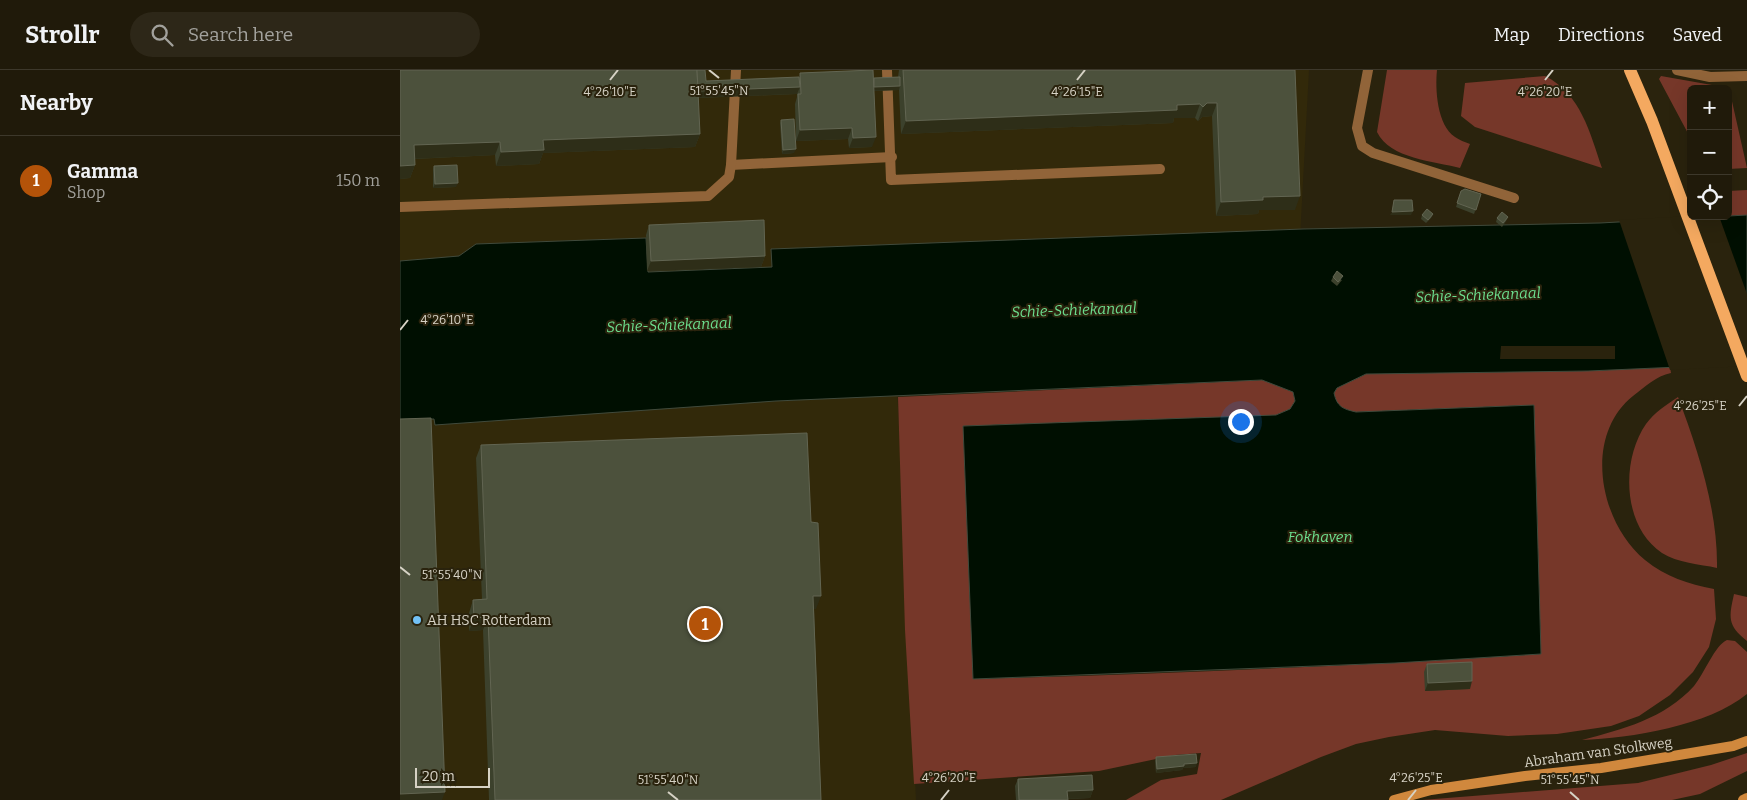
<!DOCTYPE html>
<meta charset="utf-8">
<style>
body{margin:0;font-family:Bitter,serif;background:#2d2718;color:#f1f3f6}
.controls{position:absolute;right:15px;top:15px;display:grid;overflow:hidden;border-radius:8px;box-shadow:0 5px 20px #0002}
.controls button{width:45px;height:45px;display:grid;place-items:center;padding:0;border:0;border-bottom:1px solid #3d382b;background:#201a0a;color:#f1f3f6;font:25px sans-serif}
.scale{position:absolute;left:15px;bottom:12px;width:75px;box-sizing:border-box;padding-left:5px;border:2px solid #d6d2c5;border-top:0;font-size:14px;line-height:18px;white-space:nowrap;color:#d6d2c5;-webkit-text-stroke:4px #2a230d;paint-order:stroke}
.you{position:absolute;left:840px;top:351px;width:18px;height:18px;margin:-12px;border:4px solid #fff;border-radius:50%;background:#1a73e8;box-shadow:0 0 0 8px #1a73e833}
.badge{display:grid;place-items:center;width:32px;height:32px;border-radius:50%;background:#b45309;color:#fff;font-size:16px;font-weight:700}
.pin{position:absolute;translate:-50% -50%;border:2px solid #fff;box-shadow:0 1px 5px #0006}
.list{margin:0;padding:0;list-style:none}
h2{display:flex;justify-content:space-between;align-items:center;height:65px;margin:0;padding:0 20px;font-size:21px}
h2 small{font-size:16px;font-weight:400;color:#a2a19c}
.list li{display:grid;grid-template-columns:32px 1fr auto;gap:15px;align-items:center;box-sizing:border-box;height:90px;padding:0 20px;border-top:1px solid #3d382b}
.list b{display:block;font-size:19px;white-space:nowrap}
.list p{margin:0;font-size:16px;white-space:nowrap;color:#a2a19c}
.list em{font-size:16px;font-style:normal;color:#a2a19c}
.icon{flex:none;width:28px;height:28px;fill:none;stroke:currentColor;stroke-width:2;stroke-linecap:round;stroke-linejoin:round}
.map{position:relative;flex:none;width:1347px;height:730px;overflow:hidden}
header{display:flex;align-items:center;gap:30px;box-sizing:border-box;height:70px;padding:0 25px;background:#201a0a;border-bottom:1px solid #3d382b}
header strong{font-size:24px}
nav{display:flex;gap:28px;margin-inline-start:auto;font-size:18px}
.search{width:350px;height:45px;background:#2d2718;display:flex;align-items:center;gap:12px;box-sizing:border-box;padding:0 18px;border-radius:28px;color:#a2a19c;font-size:19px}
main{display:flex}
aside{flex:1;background:#201a0a}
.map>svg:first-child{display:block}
</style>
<header>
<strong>Strollr</strong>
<div class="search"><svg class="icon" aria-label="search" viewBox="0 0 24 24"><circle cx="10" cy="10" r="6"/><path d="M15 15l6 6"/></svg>Search here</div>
<nav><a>Map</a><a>Directions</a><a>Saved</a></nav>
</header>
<main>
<aside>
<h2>Nearby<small></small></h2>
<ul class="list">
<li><span class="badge">1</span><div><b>Gamma</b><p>Shop</p></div><em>150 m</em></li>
</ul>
</aside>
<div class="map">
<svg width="1347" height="730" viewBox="0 0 1347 730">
<rect width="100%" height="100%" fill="#2a230d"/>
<!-- built -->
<path fill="#32290a" d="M0,0H909L900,168L491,184L516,730H0Z"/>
<!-- green -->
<g fill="#763729">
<path d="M987,0H1037C1035,19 1037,55 1055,67C1059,70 1065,72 1070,74L1060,98C1034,91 990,89 977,62Z"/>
<path d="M1145,6C1181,24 1190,63 1202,98L1075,57L1061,46L1065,13Z"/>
<path d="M1261,6L1329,18L1347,98L1328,99V19H1291V69L1259,9Z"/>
<path d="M1347,120V145L1328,146V121Z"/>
<path d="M1270,297L1271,303C1256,306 1245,317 1233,326C1183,366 1199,452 1245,490C1266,507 1288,514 1314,519L1316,549L1309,577L1293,602L1270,625L1239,646L1211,656L1157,664L1108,666L1035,660L989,667L956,674L921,687L821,730H726L761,710L797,704L801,683L775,685L699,701L514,714L505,560L498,327L862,310L893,322L895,331L890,339L876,345L563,356L574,609C763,604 952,596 1141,584L1134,335L956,342C943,339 937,337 934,323L937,318L966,304L1188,301Z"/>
<path d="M1278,327C1298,380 1318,441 1317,498C1300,494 1277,493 1262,483C1222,456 1221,390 1246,354C1255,342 1266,335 1278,327Z"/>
<path d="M1334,524L1347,527V571C1327,555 1329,547 1334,524Z"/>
<path d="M1327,570L1335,571L1347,582V624C1308,656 1231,668 1182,670C1223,659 1264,649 1294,616C1304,604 1315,575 1327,570Z"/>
<path d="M1347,683V701L1300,724L1272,730H1022L1238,713L1311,695Z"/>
</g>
<!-- water -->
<path fill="#000f01" stroke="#404a3c" d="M1347,145V294L1188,301L966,304L937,318L934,323C937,337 943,339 956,342L1134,335L1141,584L995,593L573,609L563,356L876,345L890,339L895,331L893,322L862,310L376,331L35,355L34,349L0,350V191L59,186L76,174L246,168L248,202L372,197L371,179L903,159L1200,153Z"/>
<!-- pier -->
<g fill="#2a230d">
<path d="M1291,146H1319L1347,224V296L1270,300L1219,150Z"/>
<path d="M1101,276H1215V289H1100Z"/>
</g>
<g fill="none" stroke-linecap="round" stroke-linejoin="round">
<!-- lane -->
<g stroke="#916439" stroke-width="10">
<path d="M487,0L491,110L760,99"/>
<path d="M968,0L957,58L962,76L973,83L1114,128"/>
<path d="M1277,0L1310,7L1347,6"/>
<path d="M331,95L492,87"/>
<path d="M0,137L308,126L329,107L331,95L336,0"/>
</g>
<!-- secondary -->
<g stroke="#d0883d" stroke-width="10">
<path d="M994,730L1031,720L1125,706L1201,698L1333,676L1347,671"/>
<path d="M1343,730L1347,728"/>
</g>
<!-- primary -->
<path stroke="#f4a960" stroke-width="12" d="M1230,0L1252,51L1347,306"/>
</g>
<!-- wall -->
<g fill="#3c412c">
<path d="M0,0L306,11L399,8L400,3L474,8L498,7L499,0H895V140H859L858,144L816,146L812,46L802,47L798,51L795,48H774L773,53L501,64L499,20L474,21L472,77L449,78L448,69L396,71L395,34L397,27V24L298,28L300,64L295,77L143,83L139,94L96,96L95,85L15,89V95L10,108L0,109Z"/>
<path d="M381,50L394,83L382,84L380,53Z"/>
<path d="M34,96L56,117L33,118V99Z"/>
<path d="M1061,121L1081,124L1074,144L1056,137Z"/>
<path d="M1033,144L1031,148L1026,153L1021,149L1022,145Z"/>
<path d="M1108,147L1106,151L1102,157L1096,152L1097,148Z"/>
<path d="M249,155L365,186L361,197L247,201L246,165Z"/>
<path d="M933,207L942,210L937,216L931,211Z"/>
<path d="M81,375L411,452L416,539H414L421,730H89L83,560L69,561V543L73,530L82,529L76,388Z"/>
<path d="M1027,594L1070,619L1025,621L1024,602Z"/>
<path d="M756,687L796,697L783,698L782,700L756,703L755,691Z"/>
<path d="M618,709L693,720L690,728L668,729V730H616L615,716Z"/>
</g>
<!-- shaded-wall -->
<g fill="#2e2e18">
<path d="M500,16L499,20L470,21L471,17Z"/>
<path d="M400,17L397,24L293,28L296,21Z"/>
<path d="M807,33H817L812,46L802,47L798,51L803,37Z"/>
<path d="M800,34L795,48H774L773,53L501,64L506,51L777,35Z"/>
<path d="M452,58L448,69L396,71L400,60Z"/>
<path d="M300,64L295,77L143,83L139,94L96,96L101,82L143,70Z"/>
<path d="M476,67L472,77L449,78L453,68Z"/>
<path d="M100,72L95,85L10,89L14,75Z"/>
<path d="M396,79L394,83L382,84L383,80Z"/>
<path d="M15,95L10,108L0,109V96Z"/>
<path d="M58,113L56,117L33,118L35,114Z"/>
<path d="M900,126L895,140H859L858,144L816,146L821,132L863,127Z"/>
<path d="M1013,141L1011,145H990L992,142Z"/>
<path d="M365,186L361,197L247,201L251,191Z"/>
<path d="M413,526H421L416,539L408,540Z"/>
<path d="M88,547L83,560L69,561L74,548Z"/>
<path d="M1072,611L1070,619L1025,621L1028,613Z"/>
<path d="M797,693L796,697L783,698L782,700L756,703L757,699L784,694Z"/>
<path d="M693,720L690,728L665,729L667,721Z"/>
<path d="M45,722L42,730H0V724Z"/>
</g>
<!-- building -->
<g fill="#4c513c" stroke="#626552">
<path d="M0,0H297L300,64L143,70L144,80L101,82L100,72L14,75L15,95L0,96Z"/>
<path d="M297,0H305L306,11L399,7L400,17L298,21Z"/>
<path d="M473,0L476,67L453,68L452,58L400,60L398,24H401L400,3Z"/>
<path d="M503,0H895L900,126L863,127V130L821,132L817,33H807L803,37L800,34L777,35V40L506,51Z"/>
<path d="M500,7V16L474,17V8Z"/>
<path d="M394,49L396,79L383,80L381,50Z"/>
<path d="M57,95L58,113L35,114L34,96Z"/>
<path d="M1065,119L1081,124L1076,140L1057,133L1061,121Z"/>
<path d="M994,130H1012L1013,141L992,142Z"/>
<path d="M1027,139L1033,144L1028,150L1022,145Z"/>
<path d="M1102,142L1108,147L1103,153L1097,148Z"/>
<path d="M364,150L365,186L251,191L249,155Z"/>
<path d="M937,201L943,206L938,212L933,207Z"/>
<path d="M31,348L45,722L0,724V349Z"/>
<path d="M407,363L411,452L418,453L421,526H413L421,730H95L88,547L74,548L73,530L87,529L81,375Z"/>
<path d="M1072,592V611L1028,613L1027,594Z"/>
<path d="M796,684L797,693L784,694V696L757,699L756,687Z"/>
<path d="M692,705L693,720L667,721L668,730H619L618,709Z"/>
</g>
<!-- ticks -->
<path fill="none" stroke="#d6d2c5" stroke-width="2" d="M309,0L319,8M210,10L218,0M677,10L685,0M1145,10L1153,0M0,260L8,250M1339,336L1347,326M0,497L10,505M268,722L278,730M1170,722L1179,730M541,730L549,720M1008,730L1016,720"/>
<!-- markers -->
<circle fill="#72c1f5" stroke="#2a230d" stroke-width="2" cx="17" cy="550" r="5"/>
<g text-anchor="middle" stroke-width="4" stroke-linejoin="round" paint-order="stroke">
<!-- poi labels -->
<g font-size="14" fill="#d6d2c5" stroke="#2a230d" text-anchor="start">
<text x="27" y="555">AH HSC Rotterdam</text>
</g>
<!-- street labels -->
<g font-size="14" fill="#d6d2c5" stroke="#2a230d">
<text transform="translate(1198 682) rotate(-8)" y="5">Abraham van Stolkweg</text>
</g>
<!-- water labels -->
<g font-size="15" font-style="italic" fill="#6cde8e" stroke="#2a230d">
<text transform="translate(1078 225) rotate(-2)" y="5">Schie-Schiekanaal</text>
<text transform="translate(674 240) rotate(-2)" y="5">Schie-Schiekanaal</text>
<text transform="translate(269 255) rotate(-2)" y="5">Schie-Schiekanaal</text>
<text x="920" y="472">Fokhaven</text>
</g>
</g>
<g font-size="12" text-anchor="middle" fill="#d6d2c5" stroke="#2a230d" stroke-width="4" stroke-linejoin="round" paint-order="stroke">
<text x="319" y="25">51°55'45"N</text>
<text x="210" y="26">4°26'10"E</text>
<text x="677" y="26">4°26'15"E</text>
<text x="1145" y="26">4°26'20"E</text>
<text x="47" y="254">4°26'10"E</text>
<text x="1300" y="340">4°26'25"E</text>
<text x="52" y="509">51°55'40"N</text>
<text x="549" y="712">4°26'20"E</text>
<text x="1016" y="712">4°26'25"E</text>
<text x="268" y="714">51°55'40"N</text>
<text x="1170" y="714">51°55'45"N</text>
</g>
</svg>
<div class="controls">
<button>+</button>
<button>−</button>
<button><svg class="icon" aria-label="locate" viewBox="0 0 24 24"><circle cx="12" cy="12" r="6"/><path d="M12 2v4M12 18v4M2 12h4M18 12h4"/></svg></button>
</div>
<div class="scale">20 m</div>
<div class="you"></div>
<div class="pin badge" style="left:305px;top:554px">1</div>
</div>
</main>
